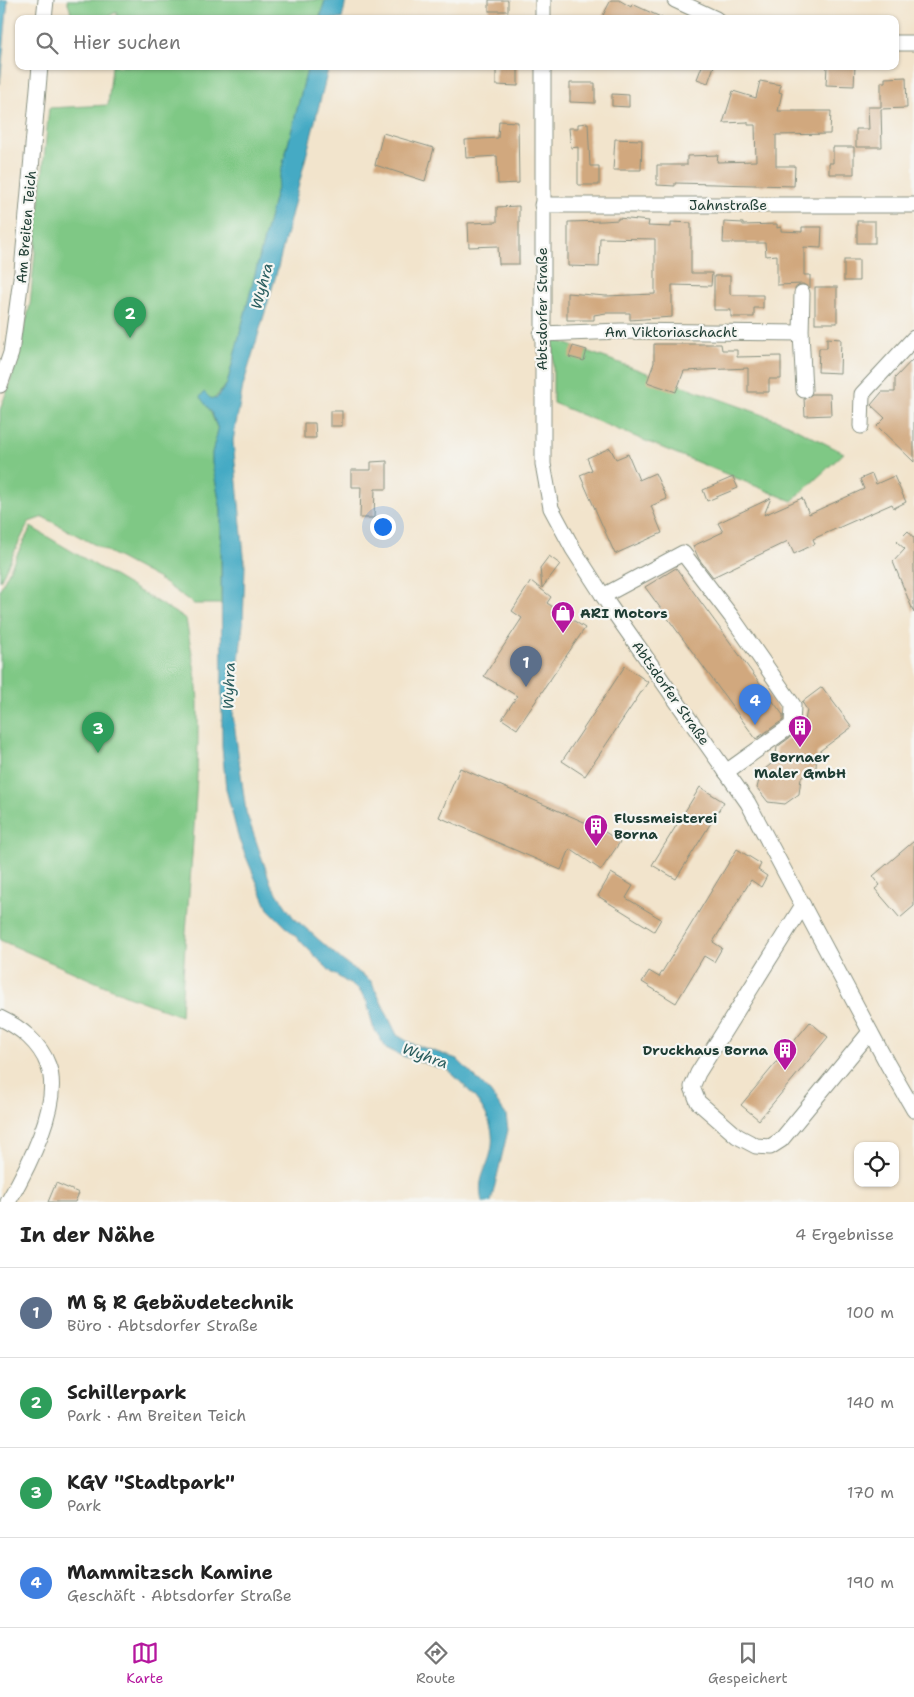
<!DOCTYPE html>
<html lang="de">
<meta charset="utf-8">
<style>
body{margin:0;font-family:"Shantell Sans",sans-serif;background:#f6f6f6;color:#222}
.controls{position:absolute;right:15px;bottom:15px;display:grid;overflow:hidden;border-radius:10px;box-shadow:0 1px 4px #0004}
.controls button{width:45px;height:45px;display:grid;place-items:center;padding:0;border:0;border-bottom:1px solid #e0e0e0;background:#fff;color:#222;font:25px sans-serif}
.you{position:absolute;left:382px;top:526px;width:18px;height:18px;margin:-12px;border:4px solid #fff;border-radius:50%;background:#1a73e8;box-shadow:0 0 0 8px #1a73e833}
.badge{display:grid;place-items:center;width:32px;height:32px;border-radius:50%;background:#b5179e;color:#fff;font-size:16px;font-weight:700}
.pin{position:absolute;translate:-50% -41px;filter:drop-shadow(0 1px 2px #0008)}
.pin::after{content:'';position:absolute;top:26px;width:18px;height:15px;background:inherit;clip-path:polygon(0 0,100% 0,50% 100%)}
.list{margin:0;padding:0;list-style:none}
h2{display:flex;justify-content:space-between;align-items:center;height:65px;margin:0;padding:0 20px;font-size:21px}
h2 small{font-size:16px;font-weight:400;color:#767676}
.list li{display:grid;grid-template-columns:32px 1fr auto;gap:15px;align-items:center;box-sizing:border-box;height:90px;padding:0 20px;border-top:1px solid #e0e0e0}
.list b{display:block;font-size:19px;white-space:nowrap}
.list p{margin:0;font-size:16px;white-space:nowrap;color:#767676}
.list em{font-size:16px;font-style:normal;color:#767676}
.icon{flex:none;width:28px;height:28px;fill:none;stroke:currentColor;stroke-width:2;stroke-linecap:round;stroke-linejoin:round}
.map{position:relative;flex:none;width:914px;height:1202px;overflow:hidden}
.search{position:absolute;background:#fff;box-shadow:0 1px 4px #0004;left:15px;right:15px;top:15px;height:55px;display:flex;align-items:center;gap:12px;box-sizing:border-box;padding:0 18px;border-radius:10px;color:#767676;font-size:19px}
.sheet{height:425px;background:#fff}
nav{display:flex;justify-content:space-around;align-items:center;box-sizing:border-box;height:70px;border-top:1px solid #e0e0e0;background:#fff;font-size:14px;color:#767676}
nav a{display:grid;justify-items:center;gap:2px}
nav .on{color:#b5179e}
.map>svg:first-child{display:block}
</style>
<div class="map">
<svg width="914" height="1202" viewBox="0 0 914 1202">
<rect width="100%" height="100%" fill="#f6f6f2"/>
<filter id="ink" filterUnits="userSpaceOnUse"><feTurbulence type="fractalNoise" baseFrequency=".02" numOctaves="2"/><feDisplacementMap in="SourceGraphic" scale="10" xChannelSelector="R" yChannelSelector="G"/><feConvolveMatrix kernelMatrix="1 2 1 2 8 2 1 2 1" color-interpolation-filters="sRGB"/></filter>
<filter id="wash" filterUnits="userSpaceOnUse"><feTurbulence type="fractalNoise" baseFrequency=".0096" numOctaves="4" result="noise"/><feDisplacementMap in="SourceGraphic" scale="20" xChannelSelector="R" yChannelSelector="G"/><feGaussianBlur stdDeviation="1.12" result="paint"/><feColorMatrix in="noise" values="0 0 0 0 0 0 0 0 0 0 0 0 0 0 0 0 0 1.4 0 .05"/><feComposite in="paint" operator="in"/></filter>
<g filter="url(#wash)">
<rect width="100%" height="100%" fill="#f2e4cc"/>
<!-- green -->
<g fill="#7fc885" stroke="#4f825c">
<path d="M67,0H325L319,19H117V12L103,19H73Z"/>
<path d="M112,66H308L227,384L208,406L218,430L212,453V463L221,510V604H194L157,578L43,517L29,522L0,581V410L14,371L30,305L49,108L108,105Z"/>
<path d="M553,339L783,422L844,453L792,501L553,403Z"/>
<path d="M31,527L186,619C190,646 197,674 198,702C200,806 185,911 181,1016L128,996L0,940V589Z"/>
</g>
<!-- water -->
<g fill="#45aac4" stroke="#32747c">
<path d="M0,0H8L0,84Z"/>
<path d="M325,0H346L342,19H320Z"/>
<path d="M308,66H329L276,275L243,386L233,441L245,566L243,624L233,715L246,812L271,884L293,917L343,961L371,981L397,1035L410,1043L457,1059L490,1092L506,1115L508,1130L491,1202H482C476,1175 489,1169 492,1146C496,1113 467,1088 446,1068L437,1067L402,1056L386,1048L373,1027L367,1002L359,990L331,972L268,909L239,840L226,789L222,747L221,510L212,463V453L218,430L212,413L200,397L204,392L210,398L216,399L227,384Z"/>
</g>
<g id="blocks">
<!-- building -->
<g fill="#d1a87e">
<rect x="489" y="0" width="19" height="11"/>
<path d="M611,0H619L631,7L632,4L665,19H601Z"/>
<path d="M496,66H518V86L496,85Z"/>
<path d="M702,66H714L708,83L697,79Z"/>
<path d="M827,66H855L854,86L826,85Z"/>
<path d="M906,77L907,108L881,109L882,147H856V129H869L868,107H881V82H885V78Z"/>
<path d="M760,81L781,85L779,92L782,93L778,111H831L830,134L776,135V166H795L794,186L675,183V186L657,185V165H687V156L718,155L717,162L756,161L755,125H748V122L723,123L733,91L756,98Z"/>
<path d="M570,83H595V103L570,102Z"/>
<path d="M612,94L629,95V107L612,106Z"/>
<path d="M499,121L518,122L519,183L498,184L497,156L466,158L465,140L498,138Z"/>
<path d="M588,123L590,166H599V185H578V147L571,148L569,128H578V124Z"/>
<path d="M383,133L434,148L425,181L375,165Z"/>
<path d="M615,139L642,140L641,170H613Z"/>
<path d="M833,147H854V174H829V163H833Z"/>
<path d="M519,206V264H499L498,246L469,247L468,223L497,222V207Z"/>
<path d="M618,218L649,221L648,226L671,227V222L691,223V273H712L711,286L672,285V317L630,320V313H606L594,315V320H567V293L606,296L655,294V239L600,238L599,267L568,266V222L603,221L618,220Z"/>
<rect x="857" y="221" width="18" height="22"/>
<path d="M724,222L743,223V225L777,224V228L781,227V231L802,232V227H822L821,248L804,247V275H810V288L803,284L777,285V255L766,256L765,243H723Z"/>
<rect x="844" y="260" width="15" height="21"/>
<path d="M714,276H730V294L732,295H763V308H754V317H731V310H714Z"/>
<rect x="815" y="287" width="22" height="36"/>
<path d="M827,338L841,339L840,373L818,372L819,348H827Z"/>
<path d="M654,344H721L722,350H737V357L781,356V379H769V392H748V368L684,371L676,392L647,382L654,363Z"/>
<path d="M573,346L587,350L584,361L569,357Z"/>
<path d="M914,358V462L877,426L885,418L871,405L882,392H895V378Z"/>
<path d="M812,394H830L831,415L805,416L804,399Z"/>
<rect x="330" y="411" width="12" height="15"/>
<path d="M304,423H315L316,438H304Z"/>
<path d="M610,448L616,459L628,454L639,480L655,473L667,499L651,506L662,533L615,554L580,475L592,470L587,458Z"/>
<path d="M387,461V489H375L374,518H360L361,487H351V470H371V462Z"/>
<path d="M872,474L876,484L894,476L906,502L894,508L892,504L813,539L815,544L794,554L788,541L713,577L699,559L693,546L723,532L718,523L771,498L764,515L802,498L809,514L864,489L860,479Z"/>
<path d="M733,477L738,488L707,501L703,490Z"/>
<path d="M908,531L914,538V613L893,562L905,549L897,542Z"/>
<path d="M549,556L560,564L542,588L540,568Z"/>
<path d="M676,568L783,715V720L756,739L645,587Z"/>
<path d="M531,581L551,597L547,603L585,628L517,729L502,719L517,696L484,676L522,618L512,611Z"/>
<path d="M625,666L648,682L585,776L562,761Z"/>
<path d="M822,687L852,727L817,753L816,767L801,778L799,794L785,804L768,802L757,788L761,772L775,761L777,747L796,733L801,740L807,710L802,702Z"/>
<path d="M460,768L591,825L592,823L620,842L601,870L570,849L561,870L439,817Z"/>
<path d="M700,787L724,802L676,879L652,865Z"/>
<path d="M914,841V906L900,918L875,889L880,885L873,876Z"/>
<path d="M737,849L761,864L758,870L767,876L761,887L751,880L713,942L722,948L714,962L704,956L676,1003L642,982L649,971L659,977Z"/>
<path d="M611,873L633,886L626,898L661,919L654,931L598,896Z"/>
<path d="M810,1022L828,1037L759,1120L741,1105Z"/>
<path d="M56,1183L79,1193L75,1202H48Z"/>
</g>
</g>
</g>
<g filter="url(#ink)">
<use href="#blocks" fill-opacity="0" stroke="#889080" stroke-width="1"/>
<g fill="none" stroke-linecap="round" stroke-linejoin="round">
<!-- minor casing -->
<g stroke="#889080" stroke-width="17">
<g id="minor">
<path d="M675,0L716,19"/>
<path d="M44,19L46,0"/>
<path d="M543,19V0"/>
<path d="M895,43H914"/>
<path d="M543,66V464L551,508L573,549L609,605L748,803L888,1065L914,1110"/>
<path d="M542,205H914"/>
<path d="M801,333L802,293"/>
<path d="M541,334L621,331L801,333L804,390"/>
<path d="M0,385L11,353L22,271L40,66"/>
<path d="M861,426L862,394L914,338"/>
<path d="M603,596L683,553L731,616L793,705L792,725L726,772"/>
<path d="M803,905L698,1073L692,1087L698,1102L737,1136L756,1146L770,1147L781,1140L870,1032"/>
<path d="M0,1018C20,1027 40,1043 48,1065C63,1102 27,1169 8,1202"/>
</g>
</g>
<!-- minor -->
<use href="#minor" stroke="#fff" stroke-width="15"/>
</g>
</g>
<!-- icons -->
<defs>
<g id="shop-pin" transform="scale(1.25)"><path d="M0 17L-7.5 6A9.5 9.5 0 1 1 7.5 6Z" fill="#b5179e" stroke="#f6f6f2"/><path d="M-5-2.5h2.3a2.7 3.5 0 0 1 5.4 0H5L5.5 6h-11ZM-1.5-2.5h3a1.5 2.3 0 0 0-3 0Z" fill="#fff"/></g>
<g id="building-pin" transform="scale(1.25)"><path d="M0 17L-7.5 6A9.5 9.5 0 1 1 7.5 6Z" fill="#b5179e" stroke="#f6f6f2"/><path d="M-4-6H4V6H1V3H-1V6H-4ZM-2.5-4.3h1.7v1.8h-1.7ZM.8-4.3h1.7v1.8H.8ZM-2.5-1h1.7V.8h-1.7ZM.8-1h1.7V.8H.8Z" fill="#fff"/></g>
</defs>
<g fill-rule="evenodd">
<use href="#shop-pin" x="563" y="613"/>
<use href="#building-pin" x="800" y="727"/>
<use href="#building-pin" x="596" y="826"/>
<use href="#building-pin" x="785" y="1050"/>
</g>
<g text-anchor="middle" stroke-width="4.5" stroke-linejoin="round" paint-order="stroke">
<!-- street labels -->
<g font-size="14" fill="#1f3d34" stroke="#f6f6f2">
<text x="728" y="210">Jahnstraße</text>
<text transform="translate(26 227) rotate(-85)" y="5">Am Breiten Teich</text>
<text transform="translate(542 309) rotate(-90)" y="5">Abtsdorfer Straße</text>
<text x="671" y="337">Am Viktoriaschacht</text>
<text transform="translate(671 693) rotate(55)" y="5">Abtsdorfer Straße</text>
</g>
<!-- poi labels -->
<g font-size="14" font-weight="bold" fill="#1f3d34" stroke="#f6f6f2" text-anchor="start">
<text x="580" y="618">ARI Motors</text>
<text x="800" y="762" text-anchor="middle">Bornaer<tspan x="800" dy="16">Maler GmbH</tspan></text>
<text x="614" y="823">Flussmeisterei<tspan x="614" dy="16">Borna</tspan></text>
<text x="768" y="1055" text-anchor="end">Druckhaus Borna</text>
</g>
<!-- water labels -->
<g font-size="15" font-style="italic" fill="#2a5e5f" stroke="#f6f6f2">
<text transform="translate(262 286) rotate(-75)" y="5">Wyhra</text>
<text transform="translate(229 686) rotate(-88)" y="5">Wyhra</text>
<text transform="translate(425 1056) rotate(20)" y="5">Wyhra</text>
</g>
</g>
</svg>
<div class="controls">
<button><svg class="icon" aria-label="locate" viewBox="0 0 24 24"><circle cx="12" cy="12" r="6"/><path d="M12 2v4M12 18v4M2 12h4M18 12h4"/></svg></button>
</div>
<div class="you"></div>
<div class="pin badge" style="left:526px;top:687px;background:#5c6f8a">1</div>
<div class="pin badge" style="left:130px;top:338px;background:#2e9e5b">2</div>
<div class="pin badge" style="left:98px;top:753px;background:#2e9e5b">3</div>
<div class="pin badge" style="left:755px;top:725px;background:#3f7fe0">4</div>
<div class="search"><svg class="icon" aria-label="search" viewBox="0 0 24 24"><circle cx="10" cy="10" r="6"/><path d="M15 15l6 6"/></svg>Hier suchen</div>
</div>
<section class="sheet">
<h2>In der Nähe<small>4 Ergebnisse</small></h2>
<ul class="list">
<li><span class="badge" style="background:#5c6f8a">1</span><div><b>M &amp; R Gebäudetechnik</b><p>Büro · Abtsdorfer Straße</p></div><em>100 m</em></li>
<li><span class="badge" style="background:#2e9e5b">2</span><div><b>Schillerpark</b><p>Park · Am Breiten Teich</p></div><em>140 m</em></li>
<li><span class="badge" style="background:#2e9e5b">3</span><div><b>KGV &quot;Stadtpark&quot;</b><p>Park</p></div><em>170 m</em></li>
<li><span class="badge" style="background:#3f7fe0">4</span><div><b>Mammitzsch Kamine</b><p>Geschäft · Abtsdorfer Straße</p></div><em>190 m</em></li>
</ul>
</section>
<nav>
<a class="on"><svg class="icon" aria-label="map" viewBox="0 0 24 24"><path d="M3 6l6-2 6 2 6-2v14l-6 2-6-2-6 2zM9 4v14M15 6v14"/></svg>Karte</a>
<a><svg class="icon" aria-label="directions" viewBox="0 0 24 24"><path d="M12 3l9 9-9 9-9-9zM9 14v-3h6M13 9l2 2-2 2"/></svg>Route</a>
<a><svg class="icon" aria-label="saved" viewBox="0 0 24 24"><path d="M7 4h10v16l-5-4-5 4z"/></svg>Gespeichert</a>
</nav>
